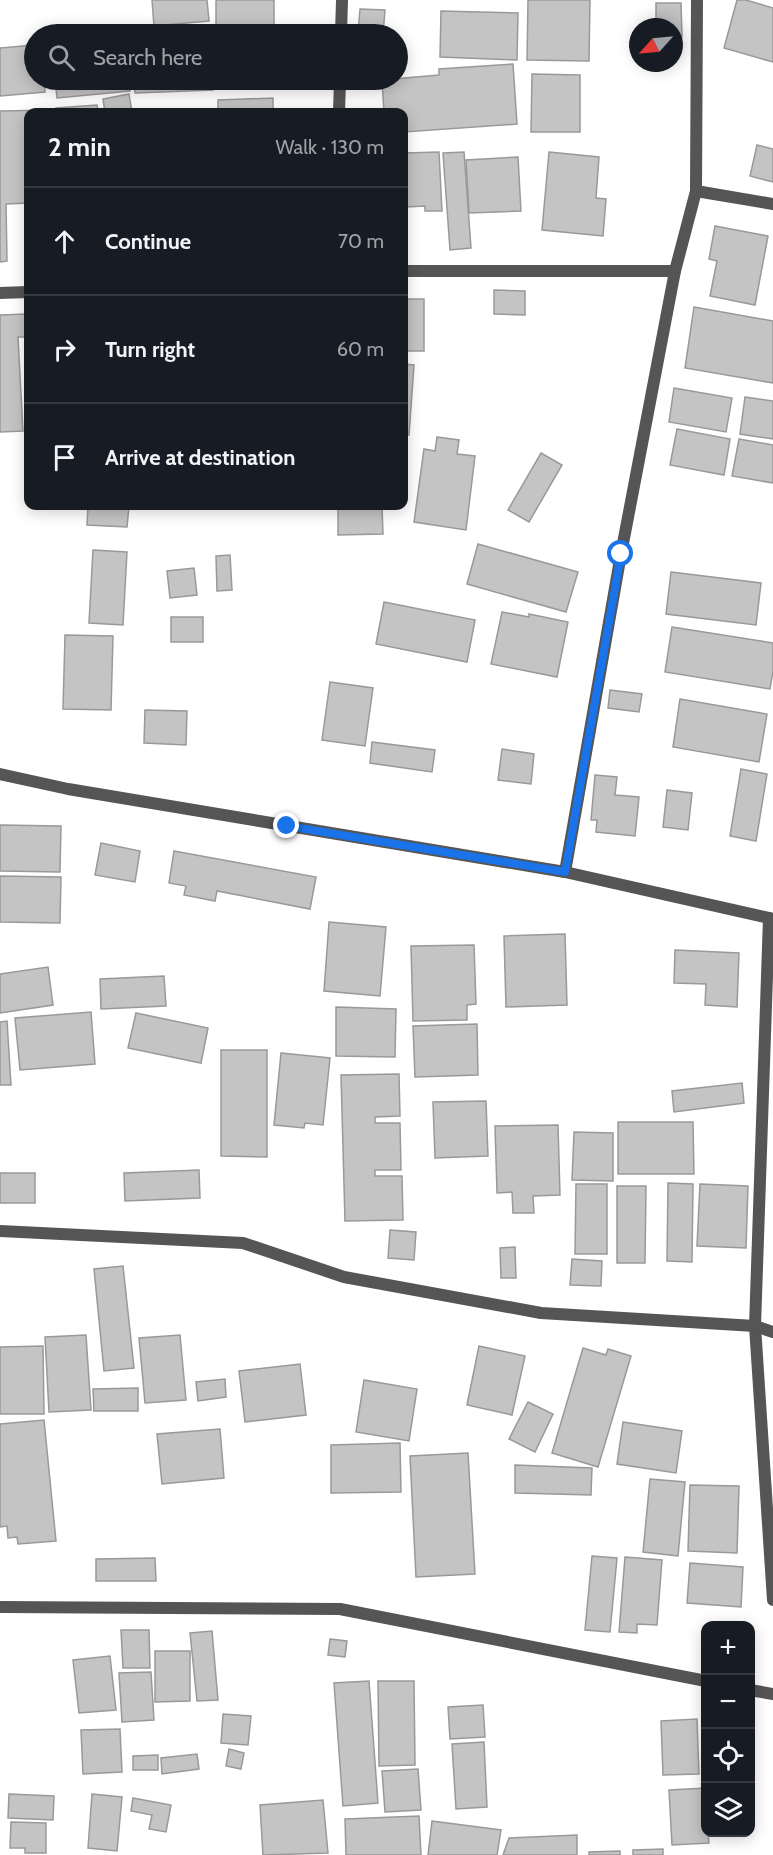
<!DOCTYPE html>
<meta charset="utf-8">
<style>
body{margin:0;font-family:Cabin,sans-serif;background:#242831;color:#f1f3f6}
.controls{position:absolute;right:18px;bottom:18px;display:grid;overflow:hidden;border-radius:12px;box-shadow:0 3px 15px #0003}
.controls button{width:54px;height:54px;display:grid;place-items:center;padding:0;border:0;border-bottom:2px solid #363941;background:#171b24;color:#f1f3f6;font:30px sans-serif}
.compass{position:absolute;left:629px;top:18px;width:54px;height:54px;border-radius:50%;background:#171b24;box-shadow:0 3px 15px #0003;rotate:243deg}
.stop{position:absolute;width:18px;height:18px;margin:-14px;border:4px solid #1a73e8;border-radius:50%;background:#fff}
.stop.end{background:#1a73e8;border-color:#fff;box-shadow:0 2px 6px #0008}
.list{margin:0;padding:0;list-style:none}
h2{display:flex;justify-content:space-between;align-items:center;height:78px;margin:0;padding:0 24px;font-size:26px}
h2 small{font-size:20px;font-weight:400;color:#9ea1a6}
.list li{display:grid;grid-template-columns:39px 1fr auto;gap:18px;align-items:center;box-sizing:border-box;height:108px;padding:0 24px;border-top:2px solid #363941}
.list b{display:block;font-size:22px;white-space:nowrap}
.list em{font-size:20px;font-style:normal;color:#9ea1a6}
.icon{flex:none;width:33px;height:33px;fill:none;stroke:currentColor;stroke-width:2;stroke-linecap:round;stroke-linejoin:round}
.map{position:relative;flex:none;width:773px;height:1855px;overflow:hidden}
.search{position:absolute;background:#171b24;box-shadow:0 3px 15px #0003;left:24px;top:24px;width:384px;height:66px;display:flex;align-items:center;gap:15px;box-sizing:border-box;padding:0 21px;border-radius:33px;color:#9ea1a6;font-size:22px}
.panel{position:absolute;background:#171b24;box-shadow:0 3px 15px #0003;left:24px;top:108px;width:384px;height:402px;border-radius:12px}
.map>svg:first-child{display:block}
</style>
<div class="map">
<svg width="773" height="1855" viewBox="0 0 773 1855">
<rect width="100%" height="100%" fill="#fff"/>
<!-- building -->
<g fill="#c4c4c4" stroke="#999" stroke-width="1.5">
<path d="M152,0H207L209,21L154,26Z"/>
<rect x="216" y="0" width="58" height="26"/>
<path d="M528,0H590L589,61L527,60Z"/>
<path d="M737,0H746L773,8V62L724,48Z"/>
<path d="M656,3H681L682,37H674V27H656Z"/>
<path d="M360,9L385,10L383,34H358Z"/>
<path d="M441,11L518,13L517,60L440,57Z"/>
<path d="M34,45V80H44L45,92L0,96V48Z"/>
<path d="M513,64L517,124L404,132V112H384L382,80L439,75V69Z"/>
<path d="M532,74L580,75V132H531Z"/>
<path d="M55,80H129L130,91L57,98Z"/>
<path d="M134,80H212L213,90L135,93Z"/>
<path d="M218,80H303L304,84L219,88Z"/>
<path d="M129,94L132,112H105L103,99Z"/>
<path d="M273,98V112H218V100Z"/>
<path d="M97,105L98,112H56V108Z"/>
<path d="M52,110V112H28V203L6,204L7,261L0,262V111Z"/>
<path d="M757,145L773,149V182L750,176Z"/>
<path d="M439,152L442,211H425V206L406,207L404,153Z"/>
<path d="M464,152L471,248L450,250L443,153Z"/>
<path d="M549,152L599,157L596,198L606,199L603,236L542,230Z"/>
<path d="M518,157L521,211L469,213L466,160Z"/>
<path d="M715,226L768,236L755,305L710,296L717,261L709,259Z"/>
<path d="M494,290L525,291V315L494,314Z"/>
<rect x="404" y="299" width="20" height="52"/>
<path d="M694,307L773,321V383L685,368Z"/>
<path d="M25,314V337H18L23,431L0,432V315Z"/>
<path d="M404,364L414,365L409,435H404Z"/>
<path d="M674,388L732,398L726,432L669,422Z"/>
<path d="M745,397L773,401V439L740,434Z"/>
<path d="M677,429L730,439L724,475L670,465Z"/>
<path d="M437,437L459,440L457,454L475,456L466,530L414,522L424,449L435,451Z"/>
<path d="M739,439L773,445V483L732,476Z"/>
<path d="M541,453L562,465L529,522L508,510Z"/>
<path d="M88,506H129L127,527L87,525Z"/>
<path d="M338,506H382L383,534L338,535Z"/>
<path d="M478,544L578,572L566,612L467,584Z"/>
<path d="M93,550L127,552L123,625L89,623Z"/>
<path d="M230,555L232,590L217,591L216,556Z"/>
<path d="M194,568L197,595L170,598L167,571Z"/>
<path d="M671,572L761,583L756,625L666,614Z"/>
<path d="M384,602L475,620L467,662L376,644Z"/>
<path d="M502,612L529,617V614L568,622L557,677L491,664Z"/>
<rect x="171" y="617" width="32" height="25"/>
<path d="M672,627L773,643V671L770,689L665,672Z"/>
<path d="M65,635L113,636L111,710L63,709Z"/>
<path d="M330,682L373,688L365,746L322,740Z"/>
<path d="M610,690L642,694L639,712L608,708Z"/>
<path d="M680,699L767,714L759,762L673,747Z"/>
<path d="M145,710L187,711L186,745L144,743Z"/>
<path d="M372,742L435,750L432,772L370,763Z"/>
<path d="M502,749L534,754L531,784L498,780Z"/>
<path d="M741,769L767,774L756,841L730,836Z"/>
<path d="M595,775L617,777L615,795L639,797L635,836L596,832L597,820H591Z"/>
<path d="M667,790L692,793L688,830L663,827Z"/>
<path d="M0,825L61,826L60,872L0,871Z"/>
<path d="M101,843L140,851L135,882L95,875Z"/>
<path d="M174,851L316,877L310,909L217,891L215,901L184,895L186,886L169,883Z"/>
<path d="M0,876L61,877L60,923L0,922Z"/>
<path d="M329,922L386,927L380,996L324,991Z"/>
<path d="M565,934L567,1005L506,1007L504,936Z"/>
<path d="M474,945L476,1004L467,1005V1020L413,1021L411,946Z"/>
<path d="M675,950L739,953L737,1007L705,1005L706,984L674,983Z"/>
<path d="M48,967L53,1005L0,1013V974Z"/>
<path d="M164,976L166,1006L101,1009L100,979Z"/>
<path d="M336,1007L396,1009L395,1057L336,1056Z"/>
<path d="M91,1012L95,1064L20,1070L15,1018Z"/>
<path d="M136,1013L208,1028L201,1063L128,1048Z"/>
<path d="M7,1021L11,1085H0V1022Z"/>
<path d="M477,1024L478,1075L415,1077L413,1026Z"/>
<path d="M221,1050H267V1157L221,1156Z"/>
<path d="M281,1053L330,1058L323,1125L305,1123L304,1128L274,1125Z"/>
<path d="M399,1074L400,1116L375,1117V1123H400L401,1170H375V1176H402L403,1220L345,1221L341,1075Z"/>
<path d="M742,1083L744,1103L674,1112L672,1091Z"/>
<path d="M486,1101L488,1156L435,1158L433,1102Z"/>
<path d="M618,1122H693L694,1174H618Z"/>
<path d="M558,1125L560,1195L533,1196L534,1213H513L512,1192L497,1193L495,1126Z"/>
<path d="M574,1132L613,1133V1181L572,1180Z"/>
<path d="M199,1170L200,1198L125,1201L124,1173Z"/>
<rect x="0" y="1173" width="35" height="30"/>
<path d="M668,1183L693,1184L692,1262L667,1261Z"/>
<path d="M576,1184H607V1254H575Z"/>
<path d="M700,1184L748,1186L746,1248L697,1246Z"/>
<path d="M617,1186H646L645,1263H617Z"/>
<path d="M390,1230L416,1232L414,1260L388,1258Z"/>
<path d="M515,1247L516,1278H501L500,1248Z"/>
<path d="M572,1259L602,1261L601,1286L570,1285Z"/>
<path d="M123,1266L134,1368L104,1371L94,1269Z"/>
<path d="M86,1335L91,1410L49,1412L45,1337Z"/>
<path d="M180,1335L186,1400L145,1403L139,1338Z"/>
<path d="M43,1346L44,1414H0V1347Z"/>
<path d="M479,1346L525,1356L512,1415L467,1405Z"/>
<path d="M583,1348L606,1355L608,1349L631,1356L598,1467L552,1453Z"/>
<path d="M300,1364L306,1415L245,1422L239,1371Z"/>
<path d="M225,1379L226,1397L198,1401L196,1382Z"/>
<path d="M364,1380L417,1389L409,1441L356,1432Z"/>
<path d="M138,1388V1411H94L93,1389Z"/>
<path d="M528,1402L553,1414L535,1452L509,1439Z"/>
<path d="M44,1420L56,1541L18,1544L17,1537L8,1538L7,1526L0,1527V1424Z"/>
<path d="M623,1422L682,1431L676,1473L617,1464Z"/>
<path d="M220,1429L224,1478L162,1484L157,1434Z"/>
<path d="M400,1443L401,1492L331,1493V1445Z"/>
<path d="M468,1453L475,1574L416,1577L410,1456Z"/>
<path d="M515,1465L592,1468L591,1495L515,1493Z"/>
<path d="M650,1479L685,1482L678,1556L643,1552Z"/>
<path d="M690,1485L739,1486L737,1553L688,1551Z"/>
<path d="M592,1556L617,1558L610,1632L585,1630Z"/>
<path d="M625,1557L662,1560L657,1625L637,1624V1633L619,1632Z"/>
<path d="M155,1558L156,1581H96V1559Z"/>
<path d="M690,1563L743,1567L741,1607L687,1603Z"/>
<path d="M121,1630H149L150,1668H123Z"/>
<path d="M212,1631L218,1700L197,1701L190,1633Z"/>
<path d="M330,1639L347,1641L345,1657L328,1655Z"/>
<path d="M155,1651H190V1701L155,1702Z"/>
<path d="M110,1656L116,1710L79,1713L73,1660Z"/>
<path d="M151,1672L154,1720L122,1722L119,1673Z"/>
<path d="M369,1681L378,1803L343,1806L334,1683Z"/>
<path d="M378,1681H414L415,1765L379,1766Z"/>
<path d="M483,1705L485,1737L450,1739L448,1707Z"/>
<path d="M223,1714L251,1716L248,1745L221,1743Z"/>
<path d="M697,1719L699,1774L663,1775L661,1721Z"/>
<path d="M120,1729L122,1772L83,1774L81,1730Z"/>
<path d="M484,1742L487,1807L456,1809L452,1744Z"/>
<path d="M229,1749L244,1753L241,1769L226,1766Z"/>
<path d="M197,1754L199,1769L162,1774L161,1758Z"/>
<path d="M158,1755V1770H133V1756Z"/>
<path d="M418,1769L421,1810L385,1812L382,1771Z"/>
<path d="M706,1788V1832H708L709,1843L672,1845L669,1790Z"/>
<path d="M9,1794L54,1796L53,1820L8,1818Z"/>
<path d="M92,1794L122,1797L117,1851L88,1848Z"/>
<path d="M133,1798L171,1805L166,1832L149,1829L152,1815L131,1811Z"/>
<path d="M323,1800L328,1853L263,1855L260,1805Z"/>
<path d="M419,1816L421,1855H346L345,1819Z"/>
<path d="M432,1821L501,1830L497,1855H428Z"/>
<path d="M11,1822L46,1823V1853H25V1848H10Z"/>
<path d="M577,1835V1855H503L509,1838Z"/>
<path d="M663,1849V1855H633V1850Z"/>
<path d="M620,1851V1855H589V1852Z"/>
</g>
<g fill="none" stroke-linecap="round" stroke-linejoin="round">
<!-- minor -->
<g stroke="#555" stroke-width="12">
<path d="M341,34L342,0"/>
<path d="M339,112L340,80"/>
<path d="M696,191L773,204"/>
<path d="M404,271H675"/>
<path d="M0,293L28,292"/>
<path d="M0,774L68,789L565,872L773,919"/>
<path d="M565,872L621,554L675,271L696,191L697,0"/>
<path d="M769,918L755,1326L773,1600"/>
<path d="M0,1231L243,1243L344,1277L541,1313L755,1326L773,1332"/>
<path d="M0,1607L340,1609L706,1681"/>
<path d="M750,1690L773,1694"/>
</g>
</g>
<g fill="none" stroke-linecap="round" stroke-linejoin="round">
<!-- route -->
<path stroke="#1a73e8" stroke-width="8" d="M287,826L565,872L621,554"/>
</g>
</svg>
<div class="controls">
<button>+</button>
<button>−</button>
<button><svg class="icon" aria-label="locate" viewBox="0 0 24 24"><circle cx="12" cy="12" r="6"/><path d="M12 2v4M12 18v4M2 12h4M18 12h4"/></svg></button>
<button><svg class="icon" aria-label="layers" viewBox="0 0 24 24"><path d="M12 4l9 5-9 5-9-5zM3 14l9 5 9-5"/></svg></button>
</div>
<svg class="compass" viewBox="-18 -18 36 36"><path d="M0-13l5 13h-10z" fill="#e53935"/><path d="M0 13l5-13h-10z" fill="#9ea1a6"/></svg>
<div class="stop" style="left:621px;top:554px"></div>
<div class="stop end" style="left:287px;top:826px"></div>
<div class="search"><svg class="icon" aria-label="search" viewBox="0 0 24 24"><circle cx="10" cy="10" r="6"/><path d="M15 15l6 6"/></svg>Search here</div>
<section class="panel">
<h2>2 min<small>Walk · 130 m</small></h2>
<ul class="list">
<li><svg class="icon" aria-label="ahead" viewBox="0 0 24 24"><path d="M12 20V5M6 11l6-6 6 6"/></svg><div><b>Continue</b></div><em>70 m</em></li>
<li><svg class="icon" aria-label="right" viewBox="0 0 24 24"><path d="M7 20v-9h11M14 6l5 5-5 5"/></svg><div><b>Turn right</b></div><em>60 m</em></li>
<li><svg class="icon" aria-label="arrive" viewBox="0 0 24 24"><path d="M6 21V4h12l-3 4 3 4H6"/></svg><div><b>Arrive at destination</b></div></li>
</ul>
</section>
</div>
